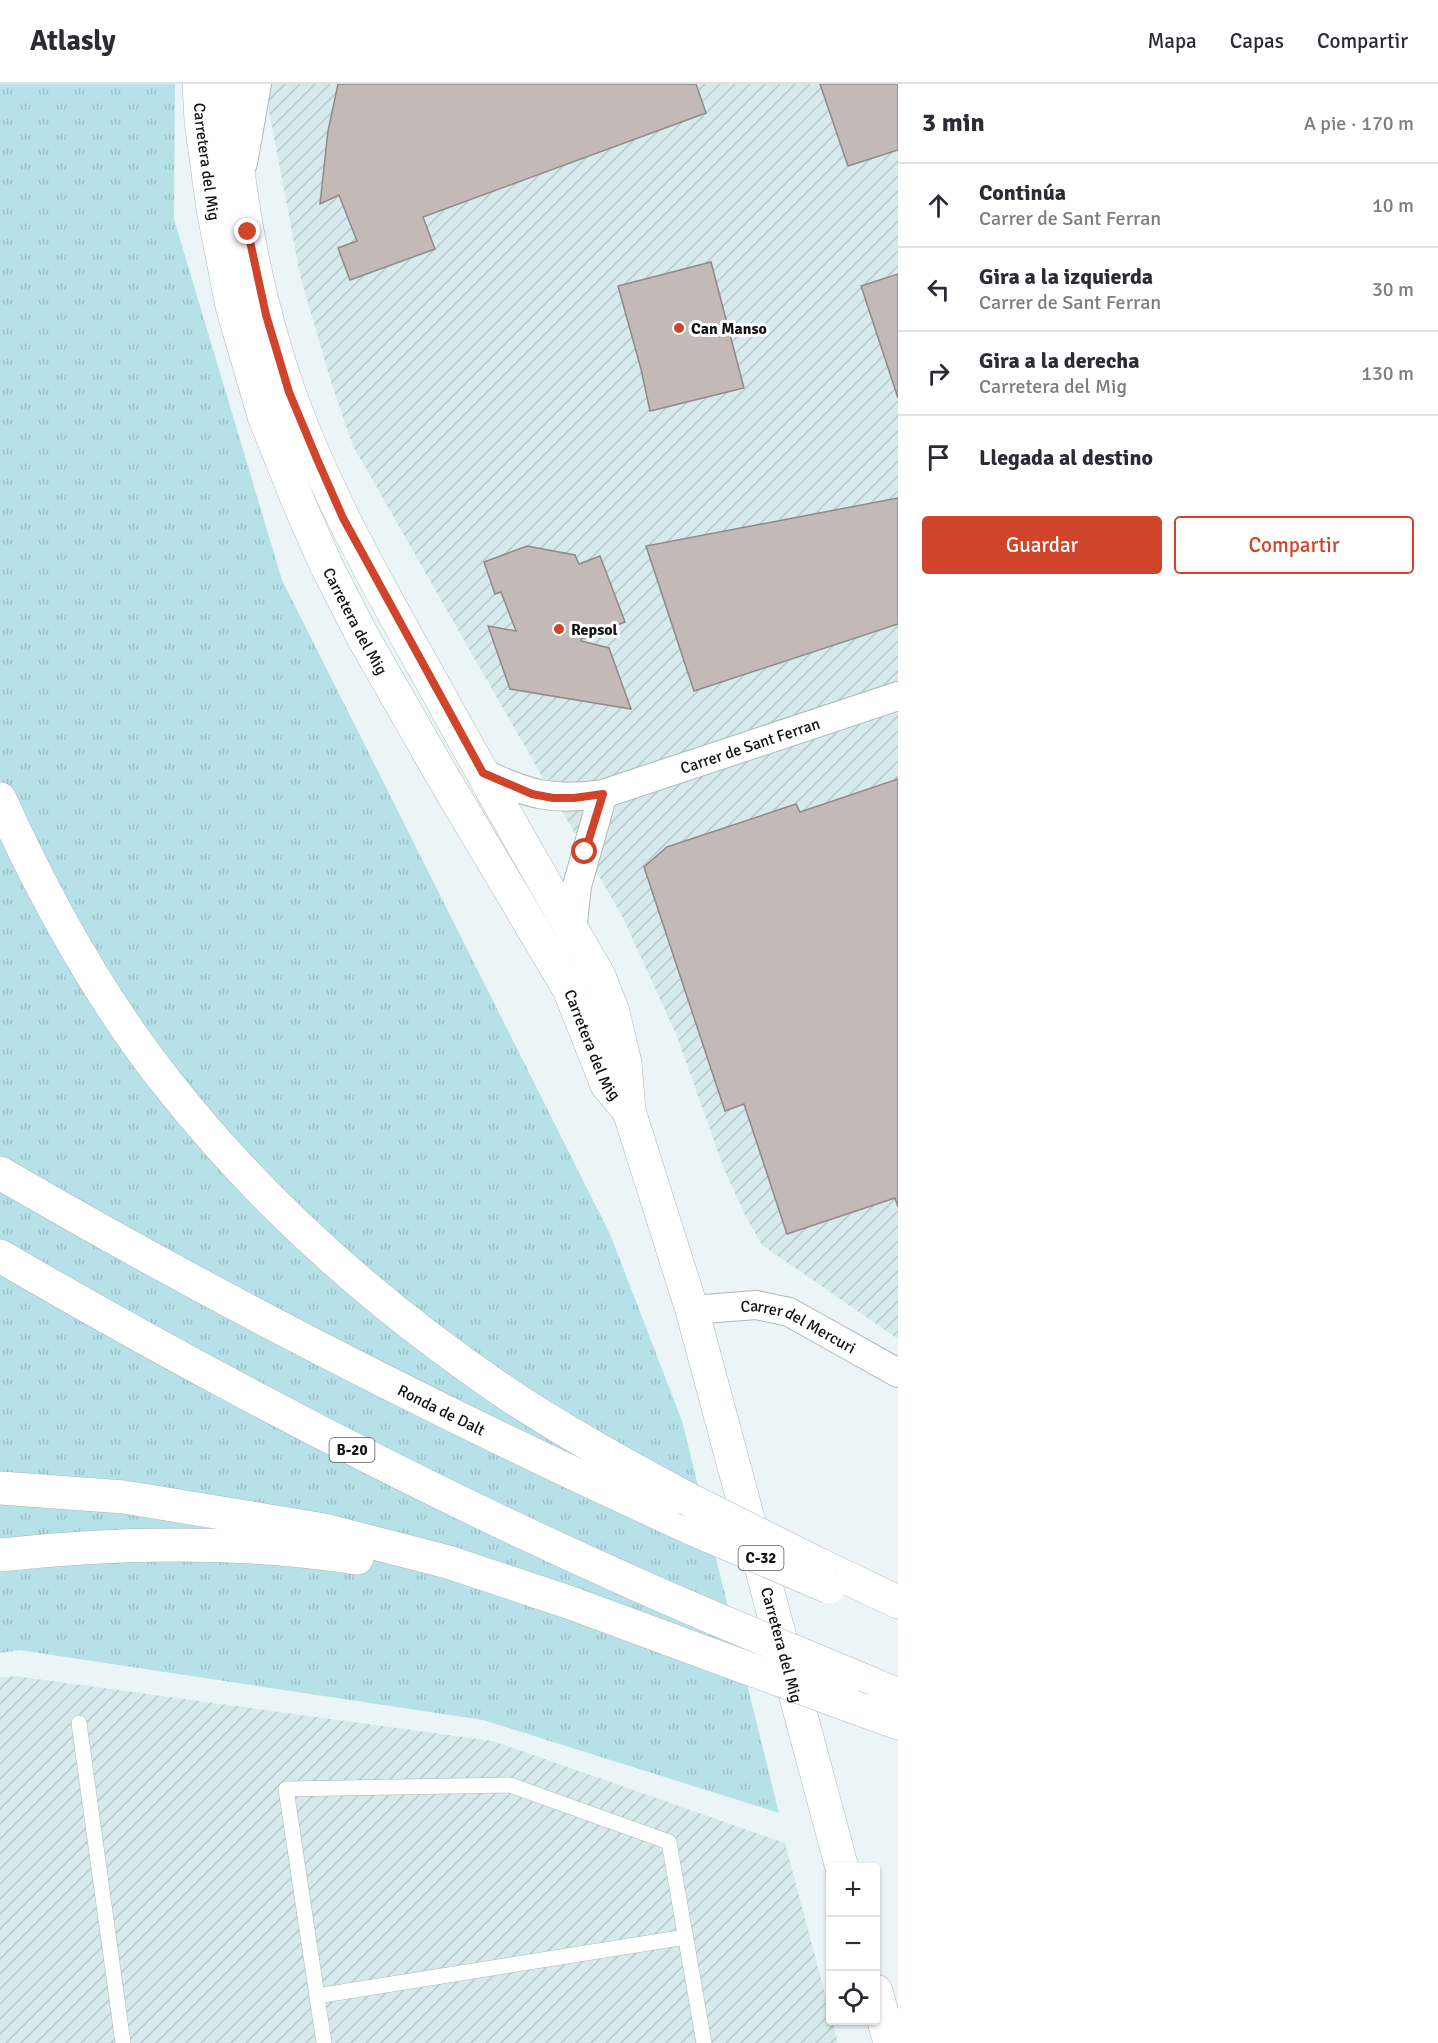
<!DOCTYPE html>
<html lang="es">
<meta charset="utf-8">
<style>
body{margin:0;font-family:Signika,sans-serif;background:#f2f2f3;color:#2b2b33}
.controls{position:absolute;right:18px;bottom:18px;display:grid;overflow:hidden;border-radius:6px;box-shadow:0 2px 4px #0004}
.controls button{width:54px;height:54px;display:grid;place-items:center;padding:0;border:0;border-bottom:2px solid #e1e1e2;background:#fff;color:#2b2b33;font:30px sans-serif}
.stop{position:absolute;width:18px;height:18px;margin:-14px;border:4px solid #cf442a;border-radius:50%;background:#fff}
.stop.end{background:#cf442a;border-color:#fff;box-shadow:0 2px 6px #0008}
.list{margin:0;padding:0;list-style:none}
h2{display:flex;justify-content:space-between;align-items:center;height:78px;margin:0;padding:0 24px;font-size:26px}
h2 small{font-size:20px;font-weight:400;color:#7c7c81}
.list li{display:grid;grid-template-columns:39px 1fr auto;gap:18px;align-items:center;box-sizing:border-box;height:84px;padding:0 24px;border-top:2px solid #e1e1e2}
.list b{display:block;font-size:22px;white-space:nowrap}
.list p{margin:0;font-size:20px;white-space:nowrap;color:#7c7c81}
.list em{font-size:20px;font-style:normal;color:#7c7c81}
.actions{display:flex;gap:12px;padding:18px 24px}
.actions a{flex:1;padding:14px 0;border:2px solid #cf442a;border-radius:6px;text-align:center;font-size:21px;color:#cf442a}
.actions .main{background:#cf442a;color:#fff}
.icon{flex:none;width:33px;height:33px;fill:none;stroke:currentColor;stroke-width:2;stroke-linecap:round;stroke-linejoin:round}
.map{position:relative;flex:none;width:898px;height:1959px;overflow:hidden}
header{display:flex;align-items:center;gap:36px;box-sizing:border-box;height:84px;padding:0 30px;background:#fff;border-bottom:2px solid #e1e1e2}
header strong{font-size:28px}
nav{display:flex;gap:33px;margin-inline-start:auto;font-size:21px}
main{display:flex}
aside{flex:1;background:#fff}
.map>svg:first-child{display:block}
</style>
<header>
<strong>Atlasly</strong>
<nav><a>Mapa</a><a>Capas</a><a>Compartir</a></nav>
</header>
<main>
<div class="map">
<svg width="898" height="1959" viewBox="0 0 898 1959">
<defs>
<pattern id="industrial-furrows" width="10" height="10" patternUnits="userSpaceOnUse" patternTransform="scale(1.5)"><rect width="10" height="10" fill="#d6e9ed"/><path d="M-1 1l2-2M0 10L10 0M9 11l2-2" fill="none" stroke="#b7c7ca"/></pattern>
<pattern id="grass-tufts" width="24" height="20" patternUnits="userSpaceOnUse" patternTransform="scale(1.5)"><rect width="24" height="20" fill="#b6e1e9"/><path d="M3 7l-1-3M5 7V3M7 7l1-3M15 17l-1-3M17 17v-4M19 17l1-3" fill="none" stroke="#9bc0c7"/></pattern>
</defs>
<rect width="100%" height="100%" fill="#ebf5f7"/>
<!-- industrial -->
<g fill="url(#industrial-furrows)">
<path d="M264,0H898V1255L762,1161L745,1131L724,1085L677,952L623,834L353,362L331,298L300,191Z"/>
<path d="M15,1592L493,1657L785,1759L838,1959H0V1594Z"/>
</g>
<!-- grass -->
<path fill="url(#grass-tufts)" d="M0,0H175L174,135L282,496L610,1150L682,1337L779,1729L483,1636L19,1566L0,1569Z"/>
<!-- building -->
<g fill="#c3bab8" stroke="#918987" stroke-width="1.5">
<path d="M338,0H696L706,29L423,133L435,165L350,196L338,164L357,157L339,111L320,120L328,47Z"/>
<path d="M820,0H898V66L848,82Z"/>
<path d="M711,178L744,304L650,327L641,285L618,202Z"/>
<path d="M898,190V314L861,202Z"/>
<path d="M898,414V540L694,607L646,462Z"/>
<path d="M527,462L575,471L579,480L600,472L625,538L581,555V557L609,564L631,625L510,605L488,542L516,547L501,508L495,510L484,478Z"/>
<path d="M898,695V1123L895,1114L787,1150L744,1020L725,1027L644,783L667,763L796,720L800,728Z"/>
</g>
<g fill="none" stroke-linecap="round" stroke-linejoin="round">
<!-- service casing -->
<g stroke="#aeb8b9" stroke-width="16">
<g id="service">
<path d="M79,1639L123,1959"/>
<path d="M317,1912L686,1853"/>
<path d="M324,1959L286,1705L510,1701L669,1758L704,1959"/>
</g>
</g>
<!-- minor casing -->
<g stroke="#aeb8b9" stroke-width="30">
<g id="minor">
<path d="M243,79L257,0"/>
<path id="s1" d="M483,689C529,711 552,717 603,710L898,612"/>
<path d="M571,857L577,802L603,710"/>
<path id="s2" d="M692,1226L756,1221L789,1228L898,1289"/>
</g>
</g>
<!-- tertiary casing -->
<g stroke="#aeb8b9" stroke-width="34">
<g id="tertiary">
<path id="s3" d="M199,0L201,37L213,125L232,222L264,332L298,417L327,483L363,553L440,688L569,905L607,1001L628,1026"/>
<path id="s4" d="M230,0C236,103 255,210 289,308C324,406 376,498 427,589C483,691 540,792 599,892L613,928L625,979L629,1027L692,1226L842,1784"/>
<path d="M876,1907L890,1959"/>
</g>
</g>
<!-- motorway casing -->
<g stroke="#aeb8b9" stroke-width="34">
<g id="motorway">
<path d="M0,715C46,817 101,917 171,1004C267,1125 384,1227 512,1313C568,1350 627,1382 686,1414"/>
<path id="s5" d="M0,1089C225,1220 456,1337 693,1445"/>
<path d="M0,1172C232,1307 469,1430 716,1535"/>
<path d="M0,1404L124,1413L324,1446L448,1478L571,1519L728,1577"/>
<path d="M0,1471C118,1458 239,1456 357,1474"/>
<path d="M820,1481L898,1518"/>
<path d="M853,1592L898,1611"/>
<path d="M862,1626L898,1639"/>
</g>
</g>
<!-- service -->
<use href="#service" stroke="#fff" stroke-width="15"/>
<!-- minor -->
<use href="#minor" stroke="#fff" stroke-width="28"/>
<!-- tertiary -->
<use href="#tertiary" stroke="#fff" stroke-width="33"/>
<!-- motorway -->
<use href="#motorway" stroke="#fff" stroke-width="33"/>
<!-- motorway-bridge casing -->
<g stroke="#aeb8b9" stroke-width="34" stroke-linecap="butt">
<g id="motorway-bridge">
<path d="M686,1414L820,1481"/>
<path d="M693,1445L829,1503"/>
<path d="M716,1535L853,1592"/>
<path d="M728,1577L862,1626"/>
</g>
</g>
<!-- motorway-bridge -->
<use href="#motorway-bridge" stroke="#fff" stroke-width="33"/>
</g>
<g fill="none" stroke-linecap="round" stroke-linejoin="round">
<!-- route -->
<path stroke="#cf442a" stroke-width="8" d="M248,148L266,231L289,308L317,375L343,434L483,689L532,710L553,714H574L603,710L585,768"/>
</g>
<!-- markers -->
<g fill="#cf442a" stroke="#fff" stroke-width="2">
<circle cx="679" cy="244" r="6"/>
<circle cx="559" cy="545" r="6"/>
</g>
<g text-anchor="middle" stroke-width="6" stroke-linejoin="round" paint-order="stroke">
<!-- shield labels -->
<g fill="#fff" stroke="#585a5a" stroke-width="1.5">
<rect x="329.5" y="1354" width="45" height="24" rx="4.5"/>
<rect x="738.5" y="1462" width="45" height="24" rx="4.5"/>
</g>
<g font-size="15" font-weight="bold" fill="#101314">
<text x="352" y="1371">B-20</text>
<text x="761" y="1479">C-32</text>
</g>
<!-- street labels -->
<g font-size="16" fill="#101314" stroke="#fff">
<text dy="6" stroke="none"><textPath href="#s3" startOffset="78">Carretera del Mig</textPath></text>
<text dy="6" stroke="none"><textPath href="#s3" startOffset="564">Carretera del Mig</textPath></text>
<text dy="6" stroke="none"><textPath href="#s1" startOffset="279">Carrer de Sant Ferran</textPath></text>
<text dy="6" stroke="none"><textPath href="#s3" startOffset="1050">Carretera del Mig</textPath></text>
<text dy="6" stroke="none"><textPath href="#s2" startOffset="111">Carrer del Mercuri</textPath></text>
<text dy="6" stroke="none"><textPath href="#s5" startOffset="501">Ronda de Dalt</textPath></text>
<text dy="6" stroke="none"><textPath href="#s4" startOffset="1671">Carretera del Mig</textPath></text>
</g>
<!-- poi labels -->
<g font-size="16" font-weight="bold" fill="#101314" stroke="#fff" text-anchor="start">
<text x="691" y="250">Can Manso</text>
<text x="571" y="551">Repsol</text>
</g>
</g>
</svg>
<div class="controls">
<button>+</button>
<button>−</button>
<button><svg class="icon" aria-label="locate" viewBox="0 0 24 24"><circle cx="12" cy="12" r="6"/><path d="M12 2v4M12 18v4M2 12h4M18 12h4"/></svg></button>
</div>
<div class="stop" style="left:585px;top:768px"></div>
<div class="stop end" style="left:248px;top:148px"></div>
</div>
<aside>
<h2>3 min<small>A pie · 170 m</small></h2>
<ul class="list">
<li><svg class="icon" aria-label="ahead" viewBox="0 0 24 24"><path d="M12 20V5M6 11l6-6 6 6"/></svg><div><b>Continúa</b><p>Carrer de Sant Ferran</p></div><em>10 m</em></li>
<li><svg class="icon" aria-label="left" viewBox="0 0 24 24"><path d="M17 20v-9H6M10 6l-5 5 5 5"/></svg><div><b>Gira a la izquierda</b><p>Carrer de Sant Ferran</p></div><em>30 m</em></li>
<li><svg class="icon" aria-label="right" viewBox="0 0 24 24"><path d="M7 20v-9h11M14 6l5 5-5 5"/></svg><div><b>Gira a la derecha</b><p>Carretera del Mig</p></div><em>130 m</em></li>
<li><svg class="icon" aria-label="arrive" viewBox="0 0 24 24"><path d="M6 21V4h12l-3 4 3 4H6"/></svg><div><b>Llegada al destino</b></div></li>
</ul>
<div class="actions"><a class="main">Guardar</a><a>Compartir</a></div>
</aside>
</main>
